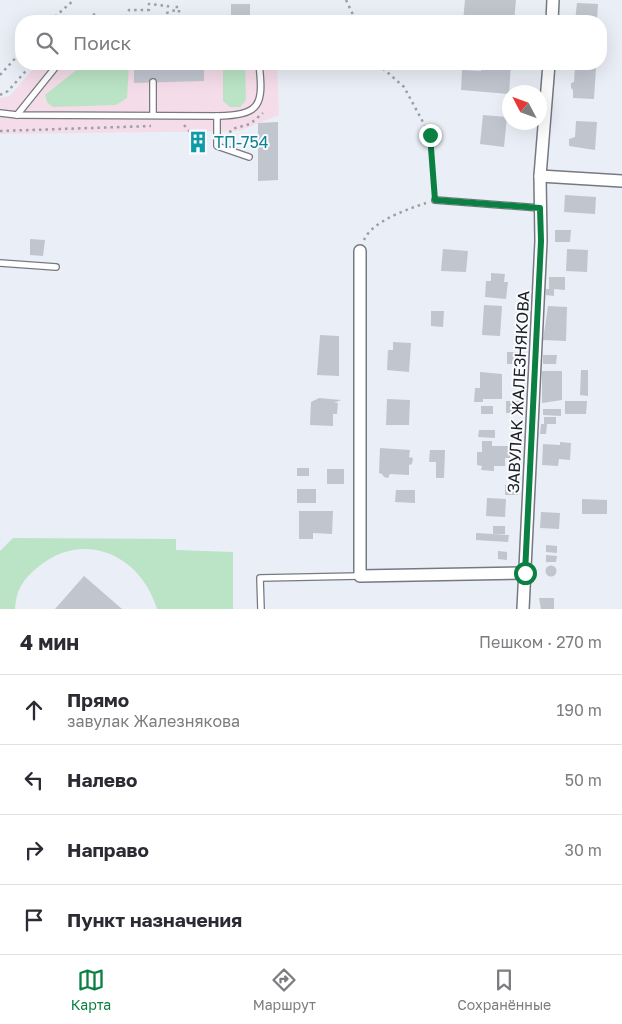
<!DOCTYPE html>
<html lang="ru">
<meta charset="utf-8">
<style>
body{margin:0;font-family:"Golos Text",sans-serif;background:#f2f2f3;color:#2b2b33}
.compass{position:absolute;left:502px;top:85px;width:45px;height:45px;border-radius:50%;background:#fff;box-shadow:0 5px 20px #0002;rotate:311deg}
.stop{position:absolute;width:15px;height:15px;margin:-11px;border:4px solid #0b8043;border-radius:50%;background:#fff}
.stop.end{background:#0b8043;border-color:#fff;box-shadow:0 1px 5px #0008}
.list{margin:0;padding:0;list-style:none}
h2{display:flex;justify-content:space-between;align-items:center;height:65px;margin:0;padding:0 20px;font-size:21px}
h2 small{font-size:16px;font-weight:400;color:#7c7c81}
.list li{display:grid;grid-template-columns:32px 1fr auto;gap:15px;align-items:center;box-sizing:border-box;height:70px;padding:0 20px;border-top:1px solid #e1e1e2}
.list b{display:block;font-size:19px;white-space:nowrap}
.list p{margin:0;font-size:16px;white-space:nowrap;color:#7c7c81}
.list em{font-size:16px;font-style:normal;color:#7c7c81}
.icon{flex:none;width:28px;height:28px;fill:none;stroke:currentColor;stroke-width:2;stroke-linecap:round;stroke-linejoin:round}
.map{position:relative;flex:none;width:622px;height:609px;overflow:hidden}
.search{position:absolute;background:#fff;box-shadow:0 5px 20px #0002;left:15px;right:15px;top:15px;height:55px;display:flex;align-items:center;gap:12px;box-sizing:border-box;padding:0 18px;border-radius:20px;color:#7c7c81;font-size:19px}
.sheet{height:345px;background:#fff}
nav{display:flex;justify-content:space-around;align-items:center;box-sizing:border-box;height:70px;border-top:1px solid #e1e1e2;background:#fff;font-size:14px;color:#7c7c81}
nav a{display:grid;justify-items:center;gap:2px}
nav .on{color:#0b8043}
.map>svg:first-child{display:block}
</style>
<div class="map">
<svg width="622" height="609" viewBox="0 0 622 609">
<rect width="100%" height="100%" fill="#eaeef6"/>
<!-- commercial -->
<g fill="#f4dce8">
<path d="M95,15L275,20V21H86Z"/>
<path d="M37,64H277L279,115L239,131L0,134V98L10,96Z"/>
</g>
<!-- green -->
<g fill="#bae4c5">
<path d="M84,64H129L127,98L116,105L53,107L47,102L45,95Z"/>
<path d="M223,64H245L246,100L240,107H230L223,101Z"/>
<path d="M13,538L176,539V550L233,552V609H157C141,555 84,529 38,567C23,579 16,590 15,609H0V551Z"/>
</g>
<!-- building -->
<g fill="#c1c5ce">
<path d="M465,0H516L514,21H463Z"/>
<path d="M577,3L598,4L597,21H575Z"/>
<rect x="231" y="4" width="19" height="11"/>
<path d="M138,64H204V81L134,83V70Z"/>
<path d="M481,64H511L509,94L461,90L462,70L481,71Z"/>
<path d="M575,66L596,68L594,99L573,98V90L571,88V83L574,82Z"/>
<path d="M483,115L507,117L504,147L480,144Z"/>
<path d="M576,121L597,122L595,150L569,146V139L575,137Z"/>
<path d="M278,122V180L258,181V123Z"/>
<path d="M190,135L207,136L206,149H190Z"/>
<path d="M565,195L596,197L595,214L564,212Z"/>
<path d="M555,230H571L570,242H555Z"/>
<path d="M30,239L45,240L43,256L30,255Z"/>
<path d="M443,249L468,251L466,272L441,271Z"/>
<path d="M567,249L588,250L587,272L566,271Z"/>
<path d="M491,273L505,274L504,282H508L506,299L485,297L486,281H491Z"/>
<path d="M549,277H565V290L554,289V296L546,295V289H549Z"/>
<path d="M484,305L502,306L500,336L482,335Z"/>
<path d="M548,306L567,307L566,341L543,340Z"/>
<path d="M431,311H444L443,327L431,326Z"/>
<path d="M320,335L339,336V376L317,375Z"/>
<path d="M393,342L411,343L409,372L387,370L388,350H393Z"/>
<rect x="507" y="352" width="16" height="12"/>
<path d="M543,355H557L556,364H543Z"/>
<path d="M581,370H588V396L580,395Z"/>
<path d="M542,371H562V400L542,403Z"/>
<path d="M480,372L502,374V399H483V402H474L475,388H480Z"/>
<path d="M319,398L341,400L334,403H338L337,414H333V426L310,425L311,402Z"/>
<path d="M387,399L410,400L409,425H386Z"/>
<path d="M506,401H524L523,414L506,413Z"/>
<path d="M565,401H587L586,414H565Z"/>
<rect x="481" y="406" width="12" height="8"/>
<path d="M543,409H561V416L543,415Z"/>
<path d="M544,417H556V424H547L546,434H540L541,424H544Z"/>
<path d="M479,430H495V438L478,437Z"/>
<path d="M482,441H492V446H510V458H505V466H494V471L481,470L482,466L477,465V452H482Z"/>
<path d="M560,442L571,443L570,460L559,459L558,466L542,465L543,444L560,445Z"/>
<path d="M380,448L410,450L409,457L413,458L412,464L409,465V475L390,474L388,478L384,477L382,474L379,473Z"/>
<path d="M430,450H445L444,478H436V462H429Z"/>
<rect x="297" y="468" width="12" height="8"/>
<rect x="327" y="469" width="17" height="15"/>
<path d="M505,485L518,486V495H505Z"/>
<rect x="297" y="489" width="19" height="14"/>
<path d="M396,490H415V503L395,502Z"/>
<path d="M487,498L506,499L505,517L486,516Z"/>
<path d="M582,499L607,500V514H582Z"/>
<path d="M299,511H333L332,534L313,533V539H299Z"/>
<path d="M541,512L560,513L559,529L540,528Z"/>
<rect x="493" y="526" width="12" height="8"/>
<path d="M476,533L509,535L508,542L476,540Z"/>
<path d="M546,545L557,546V553L546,552Z"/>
<path d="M498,551L507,552V560L498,559Z"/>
<path d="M546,555L557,556L556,562H546Z"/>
<circle cx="551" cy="571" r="5.5"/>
<path d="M84,576L122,609H55Z"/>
<path d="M539,598H554V609H541Z"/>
</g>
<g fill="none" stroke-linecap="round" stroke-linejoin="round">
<!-- lane casing -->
<g stroke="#767981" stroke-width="8">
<g id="lane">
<path d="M0,113L17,115L217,116V146L249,157"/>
<path d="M17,115L58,64"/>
<path d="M153,115V82"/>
<path d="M217,116C260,115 264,106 259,64"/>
<path d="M435,200L540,208"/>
<path d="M0,263L56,267"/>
<path d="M261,609L260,578L360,576"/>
</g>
</g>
<!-- street casing -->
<g stroke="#767981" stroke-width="14">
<g id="street">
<path d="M552,21L553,0"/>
<path d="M540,176L622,181"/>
<path d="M360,251V576L525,573"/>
<path d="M523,609L541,241L540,176L549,64"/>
</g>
</g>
<!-- path -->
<g stroke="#9c9fa6" stroke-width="2.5" stroke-dasharray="2.5 4" stroke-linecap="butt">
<path d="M346,0L356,21"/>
<path d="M50,21L74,0"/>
<path d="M82,21L92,14L114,21"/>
<path d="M121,21L126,18L129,10H149V4L168,6L167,18L169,20L173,17L174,7H179V16L188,21"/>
<path d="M378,64L404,87L430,135L435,192"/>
<path d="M0,75L21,52"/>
<path d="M0,95L8,91L32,64"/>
<path d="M184,125L191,133"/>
<path d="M0,131L151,126"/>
<path d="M226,138L232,129L250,124L263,113"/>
<path d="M364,240C372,221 408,209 426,203"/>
</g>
<!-- lane -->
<use href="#lane" stroke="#fff" stroke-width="5.5"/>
<!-- street -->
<use href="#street" stroke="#fff" stroke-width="11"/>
</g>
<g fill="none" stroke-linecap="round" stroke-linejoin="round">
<!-- route -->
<path stroke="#0b8043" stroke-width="6" d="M430,135L435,200L540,208L541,241L525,573"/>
</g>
<!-- icons -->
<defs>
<g id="building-bare" transform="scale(1.725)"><path d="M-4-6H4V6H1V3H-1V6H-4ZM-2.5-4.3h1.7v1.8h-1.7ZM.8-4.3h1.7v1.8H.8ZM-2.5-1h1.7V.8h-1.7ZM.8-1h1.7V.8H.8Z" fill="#0f9aa8" stroke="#f9fbff" stroke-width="2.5" paint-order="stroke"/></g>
</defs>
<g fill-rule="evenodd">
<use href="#building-bare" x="198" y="142"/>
</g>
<g text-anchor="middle" stroke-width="4" stroke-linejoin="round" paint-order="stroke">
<!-- culture labels -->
<g font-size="16" fill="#0d838f" stroke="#f9fbff" text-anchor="start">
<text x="214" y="148">ТП-754</text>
</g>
<!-- street labels -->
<g font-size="16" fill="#1c1e21" stroke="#f9fbff">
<text transform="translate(518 392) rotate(-87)" y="6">ЗАВУЛАК ЖАЛЕЗНЯКОВА</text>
</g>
</g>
</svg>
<svg class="compass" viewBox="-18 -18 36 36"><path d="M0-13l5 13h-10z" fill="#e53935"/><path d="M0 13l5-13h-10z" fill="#7c7c81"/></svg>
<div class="stop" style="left:525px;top:573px"></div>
<div class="stop end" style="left:430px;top:135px"></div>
<div class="search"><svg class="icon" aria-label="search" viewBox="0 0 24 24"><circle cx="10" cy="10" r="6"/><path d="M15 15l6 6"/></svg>Поиск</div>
</div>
<section class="sheet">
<h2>4 мин<small>Пешком · 270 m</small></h2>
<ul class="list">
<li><svg class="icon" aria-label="ahead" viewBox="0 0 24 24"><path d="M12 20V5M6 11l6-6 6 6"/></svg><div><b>Прямо</b><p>завулак Жалезнякова</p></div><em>190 m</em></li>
<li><svg class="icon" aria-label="left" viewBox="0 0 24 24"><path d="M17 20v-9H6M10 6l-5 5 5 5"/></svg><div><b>Налево</b></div><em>50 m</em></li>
<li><svg class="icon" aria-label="right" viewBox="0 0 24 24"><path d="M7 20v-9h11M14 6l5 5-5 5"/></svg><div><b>Направо</b></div><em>30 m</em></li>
<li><svg class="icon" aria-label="arrive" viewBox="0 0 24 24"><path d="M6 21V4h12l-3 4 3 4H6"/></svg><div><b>Пункт назначения</b></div></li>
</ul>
</section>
<nav>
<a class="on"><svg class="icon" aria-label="map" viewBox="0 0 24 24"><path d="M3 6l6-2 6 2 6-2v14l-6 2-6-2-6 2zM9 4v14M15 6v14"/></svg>Карта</a>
<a><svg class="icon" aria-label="directions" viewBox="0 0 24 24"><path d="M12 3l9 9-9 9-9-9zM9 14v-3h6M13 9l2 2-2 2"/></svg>Маршрут</a>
<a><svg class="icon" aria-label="saved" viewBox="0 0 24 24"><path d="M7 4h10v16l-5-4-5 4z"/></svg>Сохранённые</a>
</nav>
